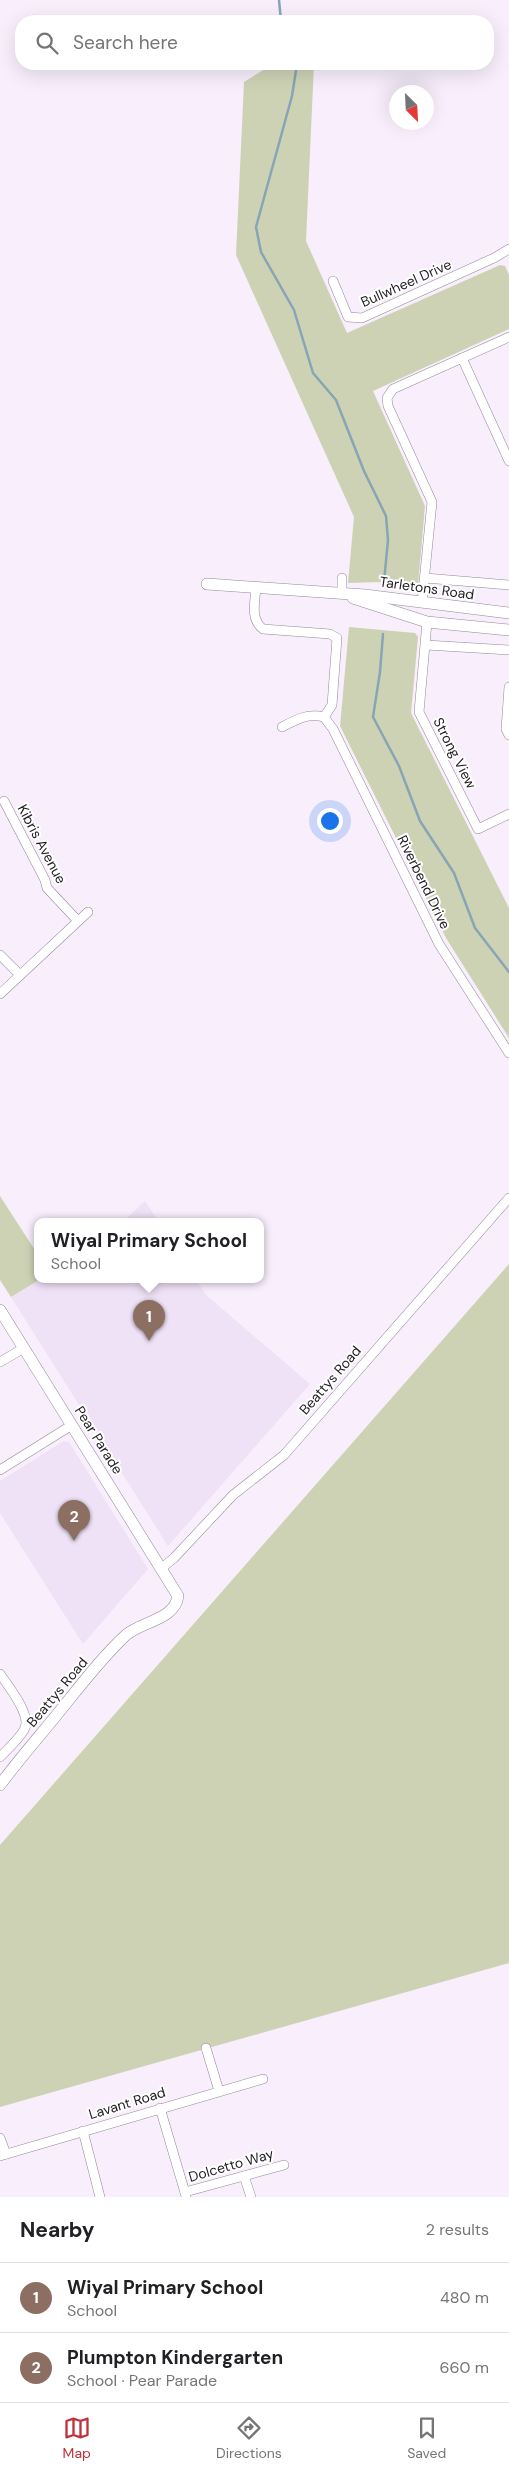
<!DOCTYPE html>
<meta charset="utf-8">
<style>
body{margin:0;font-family:"DM Sans",sans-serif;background:#f6f6f6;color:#202124}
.compass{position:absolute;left:389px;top:85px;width:45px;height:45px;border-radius:50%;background:#fff;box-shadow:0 5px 20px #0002;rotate:156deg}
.you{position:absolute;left:329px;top:820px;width:18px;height:18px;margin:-12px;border:4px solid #fff;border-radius:50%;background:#1a73e8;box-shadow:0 0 0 8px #1a73e833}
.badge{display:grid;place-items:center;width:32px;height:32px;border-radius:50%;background:#c1313b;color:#fff;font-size:16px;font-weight:700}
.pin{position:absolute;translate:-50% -41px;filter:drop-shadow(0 1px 2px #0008)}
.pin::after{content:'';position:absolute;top:26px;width:18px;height:15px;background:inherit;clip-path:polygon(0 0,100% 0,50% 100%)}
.popup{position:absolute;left:34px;top:1218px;width:230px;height:65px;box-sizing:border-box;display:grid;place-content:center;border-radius:10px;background:#fff;filter:drop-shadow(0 1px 4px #0005);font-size:16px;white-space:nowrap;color:#757577}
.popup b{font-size:19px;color:#202124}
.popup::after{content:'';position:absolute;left:50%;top:100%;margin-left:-10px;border:10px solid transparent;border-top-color:#fff}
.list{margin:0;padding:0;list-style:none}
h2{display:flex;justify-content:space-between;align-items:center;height:65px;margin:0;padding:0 20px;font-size:21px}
h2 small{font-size:16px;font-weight:400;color:#757577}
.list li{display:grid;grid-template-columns:32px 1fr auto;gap:15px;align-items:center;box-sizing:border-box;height:70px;padding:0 20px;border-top:1px solid #e0e0e0}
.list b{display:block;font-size:19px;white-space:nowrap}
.list p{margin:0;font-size:16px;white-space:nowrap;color:#757577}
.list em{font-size:16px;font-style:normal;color:#757577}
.icon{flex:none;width:28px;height:28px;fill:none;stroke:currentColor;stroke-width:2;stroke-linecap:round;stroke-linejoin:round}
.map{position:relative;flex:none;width:509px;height:2197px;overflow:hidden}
.search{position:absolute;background:#fff;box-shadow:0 5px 20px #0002;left:15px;right:15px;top:15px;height:55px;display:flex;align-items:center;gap:12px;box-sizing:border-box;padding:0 18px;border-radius:20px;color:#757577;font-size:19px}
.sheet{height:205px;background:#fff}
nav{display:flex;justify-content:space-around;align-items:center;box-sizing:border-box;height:70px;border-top:1px solid #e0e0e0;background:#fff;font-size:14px;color:#757577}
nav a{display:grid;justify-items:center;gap:2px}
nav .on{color:#c1313b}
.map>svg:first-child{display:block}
</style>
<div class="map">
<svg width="509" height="2197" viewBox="0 0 509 2197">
<rect width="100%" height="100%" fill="#f8eefc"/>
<!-- built -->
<g fill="#efe1f6">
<path d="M145,1201L159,1222H123Z"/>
<path d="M39,1280H196L207,1296L310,1384L168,1546L11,1297Z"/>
<path d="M64,1441L69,1442L148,1569L83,1644L0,1513V1481Z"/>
</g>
<!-- green -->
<g fill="#ced2b5">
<path d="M273,64H314L306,241L347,333L500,265L505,266L509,275V329L373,391L425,506L418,585L381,582L348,583L354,517L236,255L244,82Z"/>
<path d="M349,627L415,633L418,637L411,713L509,908V1038L446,938L340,726Z"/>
<path d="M0,1196L38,1255L39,1280L11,1297L0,1280Z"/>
<path d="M509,1264V1963L0,2107V1845Z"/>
</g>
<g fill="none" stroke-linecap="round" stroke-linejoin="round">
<!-- stream -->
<g stroke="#87a5b5" stroke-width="2.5">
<path d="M279,0L281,21"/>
<path d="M297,64L292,96L256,227L261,252L294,310L313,373L336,400L364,471L386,516L388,540L384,582"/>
<path d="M383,634L380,672L373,717L399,766L420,821L454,873L475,928L509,972"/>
</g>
<!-- minor casing -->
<g stroke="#918996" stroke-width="10">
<g id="minor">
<path d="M333,281L348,317L362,318L494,258L509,249"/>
<path d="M462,358L509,461"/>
<path d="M425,578L509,585"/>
<path d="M256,588C255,602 250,619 263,629L330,634L337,638L332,705L324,717"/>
<path d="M342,594V578"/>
<path d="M422,602L432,502L388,406L387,398L393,389L509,337"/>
<path d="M427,622L419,712L478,829L509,814"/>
<path d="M426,645L509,650"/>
<path d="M509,687L506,729L509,735"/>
<path d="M324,717L333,729L439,944L509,1053"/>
<path d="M282,727C297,719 308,713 324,717"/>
<path d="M4,801L45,880L47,888L78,921"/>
<path d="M0,955L20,975"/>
<path d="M0,994L88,912"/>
<path d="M0,1362L24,1348"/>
<path d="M0,1470L72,1425"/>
<path d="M162,1568L174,1558L233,1495L284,1455L509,1198"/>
<path d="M0,1674C8,1686 33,1716 24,1730C18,1740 8,1749 0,1757"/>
<path d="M206,2048L219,2091"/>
<path d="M160,2108L186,2196"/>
<path d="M83,2131L100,2197"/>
<path d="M0,2138L6,2154"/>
<path d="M0,2156L263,2079"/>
<path d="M244,2176L251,2197"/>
<path d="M185,2192L284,2165"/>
</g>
</g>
<!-- tertiary casing -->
<g stroke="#918996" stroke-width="12">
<g id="tertiary">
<path d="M207,584L365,595L509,613"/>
<path d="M353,598L427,622L509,630"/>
<path d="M0,1310L178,1596C175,1620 142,1621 126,1635C100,1659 78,1689 55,1717C37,1739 17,1762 0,1785"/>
</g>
</g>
<!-- minor -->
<use href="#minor" stroke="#fff" stroke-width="9"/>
<!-- tertiary -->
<use href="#tertiary" stroke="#fff" stroke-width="11"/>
</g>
<g text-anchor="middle" stroke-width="4" stroke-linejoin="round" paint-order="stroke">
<!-- street labels -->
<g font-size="14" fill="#201d21" stroke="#fff">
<text transform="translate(406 283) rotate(-24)" y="5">Bullwheel Drive</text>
<text transform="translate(427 588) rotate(8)" y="5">Tarletons Road</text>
<text transform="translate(455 753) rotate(63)" y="5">Strong View</text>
<text transform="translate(42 844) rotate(62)" y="5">Kibris Avenue</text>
<text transform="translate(424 882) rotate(64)" y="5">Riverbend Drive</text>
<text transform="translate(330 1380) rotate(-49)" y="5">Beattys Road</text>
<text transform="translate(99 1440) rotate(58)" y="5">Pear Parade</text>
<text transform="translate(57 1692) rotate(-50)" y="5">Beattys Road</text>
<text transform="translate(127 2103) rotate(-17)" y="5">Lavant Road</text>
<text transform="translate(231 2165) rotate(-16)" y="5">Dolcetto Way</text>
</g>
</g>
</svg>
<svg class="compass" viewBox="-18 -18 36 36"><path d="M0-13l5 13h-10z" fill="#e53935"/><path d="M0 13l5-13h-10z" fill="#757577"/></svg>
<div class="you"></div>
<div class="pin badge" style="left:149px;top:1341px;background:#8d6e63">1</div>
<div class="popup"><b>Wiyal Primary School</b>School</div>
<div class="pin badge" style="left:74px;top:1541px;background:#8d6e63">2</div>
<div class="search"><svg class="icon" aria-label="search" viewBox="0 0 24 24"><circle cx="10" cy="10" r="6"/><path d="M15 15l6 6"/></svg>Search here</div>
</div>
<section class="sheet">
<h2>Nearby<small>2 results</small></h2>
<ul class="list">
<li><span class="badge" style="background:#8d6e63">1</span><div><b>Wiyal Primary School</b><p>School</p></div><em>480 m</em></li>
<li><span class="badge" style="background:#8d6e63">2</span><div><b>Plumpton Kindergarten</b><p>School · Pear Parade</p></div><em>660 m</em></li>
</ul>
</section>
<nav>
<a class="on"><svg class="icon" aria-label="map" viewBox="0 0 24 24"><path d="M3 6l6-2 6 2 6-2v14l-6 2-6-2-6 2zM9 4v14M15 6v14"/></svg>Map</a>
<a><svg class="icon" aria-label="directions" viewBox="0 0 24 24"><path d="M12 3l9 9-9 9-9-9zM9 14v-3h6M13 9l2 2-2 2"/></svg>Directions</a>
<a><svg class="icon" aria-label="saved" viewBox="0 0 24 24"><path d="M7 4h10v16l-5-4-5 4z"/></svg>Saved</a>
</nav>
